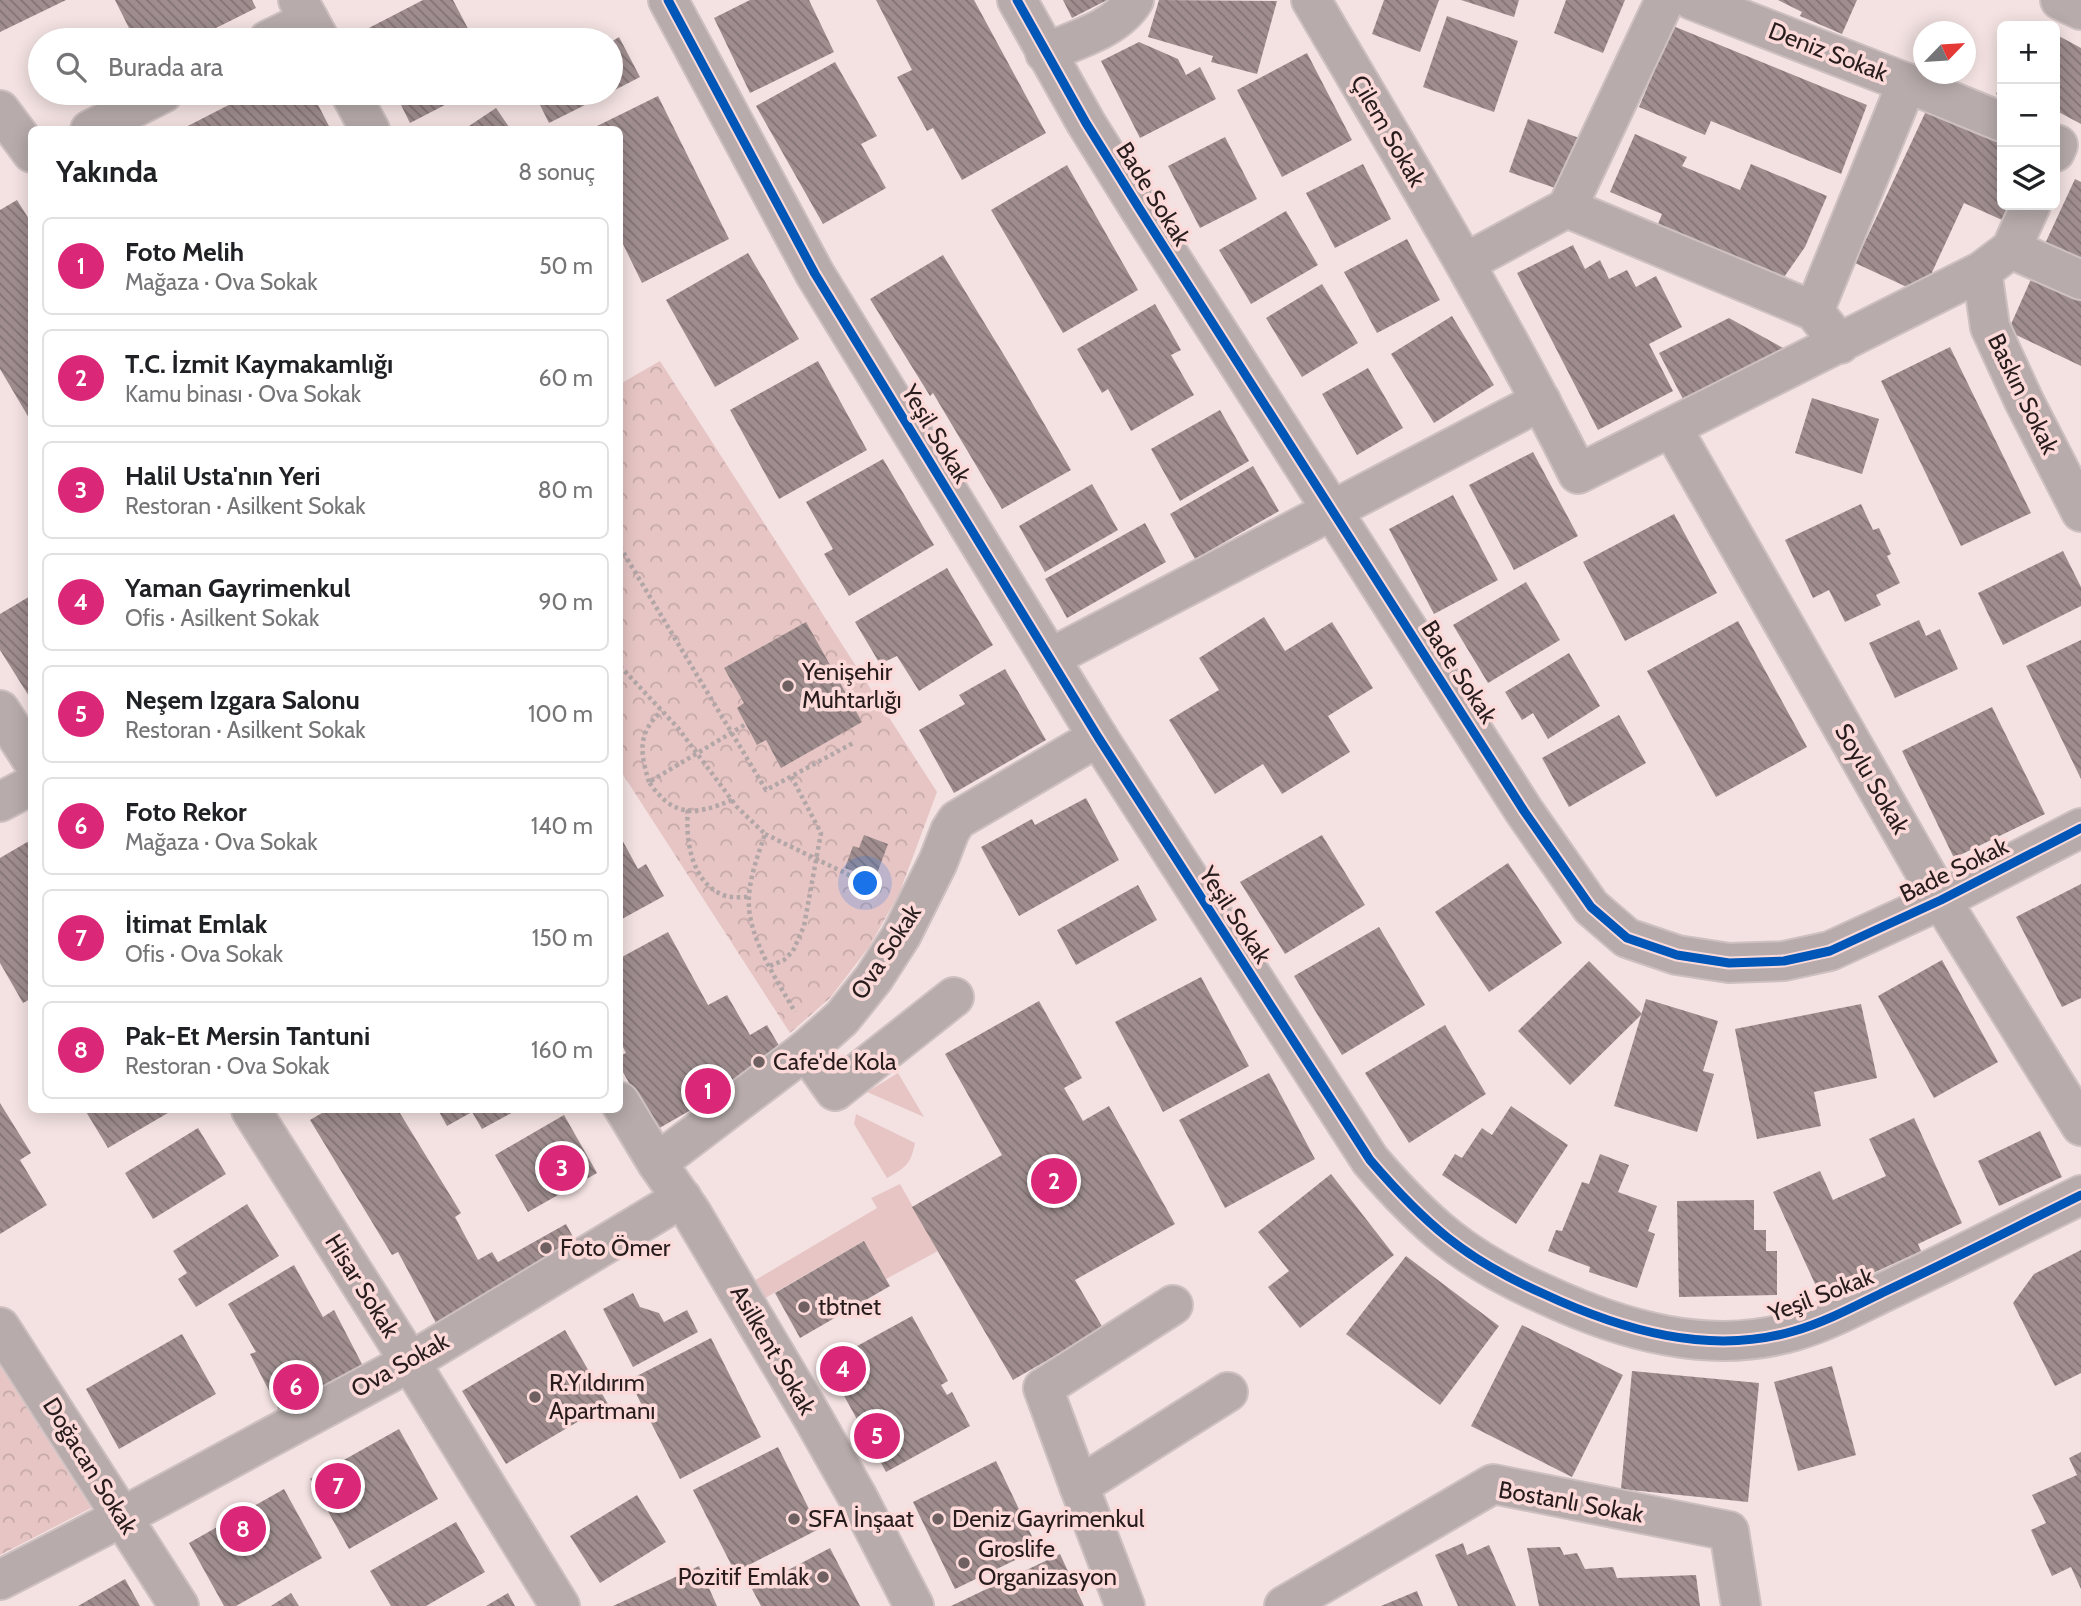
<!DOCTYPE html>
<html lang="tr">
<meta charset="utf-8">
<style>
body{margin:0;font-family:Cabin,sans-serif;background:#f2f2f2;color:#202124}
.controls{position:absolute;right:21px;top:21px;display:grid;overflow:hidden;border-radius:10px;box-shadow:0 4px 18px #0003}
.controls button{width:63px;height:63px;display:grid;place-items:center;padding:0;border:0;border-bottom:2px solid #e0e0e0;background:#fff;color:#202124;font:35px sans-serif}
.compass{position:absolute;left:1913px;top:21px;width:63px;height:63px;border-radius:50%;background:#fff;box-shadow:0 4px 18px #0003;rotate:65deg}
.you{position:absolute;left:866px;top:884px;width:24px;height:24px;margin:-18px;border:5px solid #fff;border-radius:50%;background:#1a73e8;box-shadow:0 0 0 10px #1a73e833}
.badge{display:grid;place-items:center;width:46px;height:46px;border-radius:50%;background:#db2777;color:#fff;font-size:23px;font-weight:700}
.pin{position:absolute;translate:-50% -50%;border:4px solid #fff;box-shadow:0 2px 7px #0006}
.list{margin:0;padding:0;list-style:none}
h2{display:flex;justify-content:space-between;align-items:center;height:91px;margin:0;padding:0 28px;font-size:30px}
h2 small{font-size:23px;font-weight:400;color:#757577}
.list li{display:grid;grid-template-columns:46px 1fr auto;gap:21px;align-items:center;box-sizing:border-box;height:98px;margin:0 14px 14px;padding:0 14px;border:2px solid #e0e0e0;border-radius:10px}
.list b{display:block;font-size:26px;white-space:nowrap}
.list p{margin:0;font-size:23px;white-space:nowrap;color:#757577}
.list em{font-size:23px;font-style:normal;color:#757577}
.icon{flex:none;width:38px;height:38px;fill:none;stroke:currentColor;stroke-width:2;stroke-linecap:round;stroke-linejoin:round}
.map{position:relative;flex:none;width:2081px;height:1606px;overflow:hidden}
.search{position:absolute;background:#fff;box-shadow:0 4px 18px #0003;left:28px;top:28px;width:595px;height:77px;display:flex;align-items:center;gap:18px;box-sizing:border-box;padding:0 24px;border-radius:38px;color:#757577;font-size:26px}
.panel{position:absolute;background:#fff;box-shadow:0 4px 18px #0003;left:28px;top:126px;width:595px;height:987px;border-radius:10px}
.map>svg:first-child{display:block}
</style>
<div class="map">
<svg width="2081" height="1606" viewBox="0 0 2081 1606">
<defs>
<pattern id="park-crowns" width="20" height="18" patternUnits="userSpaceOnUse" patternTransform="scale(1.75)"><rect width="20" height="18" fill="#e7c5c5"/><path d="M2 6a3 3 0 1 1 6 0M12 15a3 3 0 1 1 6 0" fill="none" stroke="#c6a9a9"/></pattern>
<pattern id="building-back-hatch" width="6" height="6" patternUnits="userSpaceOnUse" patternTransform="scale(1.75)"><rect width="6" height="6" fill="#a08e8f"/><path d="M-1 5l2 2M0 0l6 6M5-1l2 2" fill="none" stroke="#827374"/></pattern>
</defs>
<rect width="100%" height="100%" fill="#f4e2e2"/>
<!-- grass -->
<g fill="#e7c5c5">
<path d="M898,1073L924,1117L867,1092Z"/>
<path d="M856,1114L915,1143C911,1164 905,1168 887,1178L854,1124Z"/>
<path d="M900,1184L938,1251L886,1279L864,1241L757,1303L747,1285L877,1208L871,1198Z"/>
</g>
<!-- park -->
<g fill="url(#park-crowns)">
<path d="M660,361L937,792L899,894L869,947L830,998L790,1033L620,770V384Z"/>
<path d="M0,1366L91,1508L0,1555Z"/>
</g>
<!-- building -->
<g fill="url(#building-back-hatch)">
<path d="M0,0H66L0,32Z"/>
<path d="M115,0H252L256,8L192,40H135Z"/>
<path d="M423,0H453L474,40H368L363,31Z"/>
<path d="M750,0H809L834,52L750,93L714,18Z"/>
<path d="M876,0H974L1046,133L962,180L933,128L927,131L897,77L912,70Z"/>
<path d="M1063,0H1107L1072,18Z"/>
<path d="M1159,0L1277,1L1257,74L1211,62L1213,56L1148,37Z"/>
<path d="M1384,0H1439L1420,52L1372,34Z"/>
<path d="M1461,0H1519L1514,17Z"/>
<path d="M1566,0H1625L1603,53L1554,33Z"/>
<path d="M1778,0H1857L1842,34L1800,16L1802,12Z"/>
<path d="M1447,16L1518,41L1494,112L1423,87Z"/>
<path d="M1673,26L1867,105L1841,174L1711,121L1705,135L1639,107Z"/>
<path d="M2055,34L2081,48V124L2055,110Z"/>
<path d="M619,37L640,77L611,92V42Z"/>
<path d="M1139,42L1178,59L1186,75L1200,67L1216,99L1140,138L1101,61Z"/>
<path d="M1307,53L1352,140L1282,177L1237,90Z"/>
<path d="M835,62L877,136L861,144L886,188L823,224L756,106Z"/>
<path d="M2002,81V97L1996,94Z"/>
<path d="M252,93H312L331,130H180Z"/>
<path d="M395,93H468L410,123Z"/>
<path d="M534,93H609L549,123Z"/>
<path d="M658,96L729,239L642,283L620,238V130H589Z"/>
<path d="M496,108L511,130H463Z"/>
<path d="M1927,109L2002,143V205H2017L2009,223L1964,203L1922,294L1855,263Z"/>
<path d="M1528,119L1579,138L1561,190L1509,172Z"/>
<path d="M1635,134L1687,157L1682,166L1740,190L1751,164L1827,196L1805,247L1782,280L1656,229L1662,214L1610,192Z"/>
<path d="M1225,137L1257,199L1200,228L1168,166Z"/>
<path d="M1363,164L1391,219L1335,248L1306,193Z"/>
<path d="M1067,165L1138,290L1063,333L991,210Z"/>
<path d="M2075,179L2081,182V266L2043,248Z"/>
<path d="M17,200L32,224V423L0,369V210Z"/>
<path d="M1286,211L1318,265L1251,304L1219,250Z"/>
<path d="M1407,239L1440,300L1377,333L1344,272Z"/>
<path d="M1573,245L1585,269L1600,260L1609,279L1627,270L1636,287L1656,276L1682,327L1649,344L1673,391L1598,430L1517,273Z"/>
<path d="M748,253L799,339L715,387L666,300Z"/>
<path d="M943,255L1010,365L1071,470L1002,509L933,393L930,396L870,299Z"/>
<path d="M2036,268L2081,288V366L2008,331Z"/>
<path d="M1322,284L1358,343L1302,377L1266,318Z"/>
<path d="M1155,304L1181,350L1171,355L1194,395L1131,431L1108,389L1102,393L1077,349Z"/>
<path d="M1452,316L1494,385L1434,423L1391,354Z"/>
<path d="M1729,318L1785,349L1684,401L1659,353Z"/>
<path d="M1950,347L2031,513L1961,546L1881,381Z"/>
<path d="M818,361L867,450L779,499L730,410Z"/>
<path d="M1368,368L1403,428L1357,455L1322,394Z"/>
<path d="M1812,398L1879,419L1862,474L1795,453Z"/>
<path d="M1220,410L1249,461L1180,501L1151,449Z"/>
<path d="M1533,452L1578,536L1514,570L1469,485Z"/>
<path d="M883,459L934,545L849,596L824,554L833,549L806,502Z"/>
<path d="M1253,466L1279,511L1195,559L1170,514Z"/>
<path d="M1092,484L1118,530L1045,572L1019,526Z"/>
<path d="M1453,495L1498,580L1434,614L1389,529Z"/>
<path d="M1861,504L1873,530L1879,528L1891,554L1887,556L1900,583L1876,595L1881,605L1845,622L1829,590L1813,598L1785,540Z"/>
<path d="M1674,514L1717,593L1625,641L1583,562Z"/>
<path d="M1145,523L1166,562L1067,618L1045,579Z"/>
<path d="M2063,551L2081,587V606L2003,645L1978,593Z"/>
<path d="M947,568L993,645L919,691L897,656L880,664L855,622Z"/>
<path d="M1526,582L1560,640L1488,683L1453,625Z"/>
<path d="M32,595V701L0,650V614Z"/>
<path d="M1264,617L1285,651L1332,622L1373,688L1328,716L1350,752L1282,794L1263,764L1215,794L1169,720L1219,690L1199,658Z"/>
<path d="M1919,620L1926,636L1940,629L1958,669L1895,698L1869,643Z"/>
<path d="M1738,621L1807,747L1716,797L1647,671Z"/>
<path d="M806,622L862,722L781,768L766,740L757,745L737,708L744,703L724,668Z"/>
<path d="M2081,640V779L2026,666Z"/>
<path d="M1569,653L1600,706L1548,739L1533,713L1522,720L1505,692Z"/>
<path d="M1005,669L1046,740L954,793L919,730L965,704L959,695Z"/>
<path d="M1992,707L2045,814L1954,858L1902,751Z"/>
<path d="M1619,715L1646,763L1569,807L1542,758Z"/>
<path d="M1086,798L1119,860L1019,916L981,847L1032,819L1035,825Z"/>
<path d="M864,835L888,844L875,879L845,868L853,846L859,848Z"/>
<path d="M1322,835L1365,905L1285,954L1240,882Z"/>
<path d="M620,836L638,869L646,864L664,896L620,920Z"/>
<path d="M29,841L32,847V998L23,1003L0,963V858Z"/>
<path d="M1508,863L1562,943L1489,992L1435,912Z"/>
<path d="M2081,884V998L2062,1007L2016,917Z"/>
<path d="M1138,885L1157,920L1076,965L1057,930Z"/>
<path d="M1379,927L1425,1005L1342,1055L1294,976Z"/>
<path d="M668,932L708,1005L727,995L750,1035L767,1025L785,1056L656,1130L620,1067V1056L626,1053L620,1041V958Z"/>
<path d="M1942,960L1998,1062L1934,1098L1878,996Z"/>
<path d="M1589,961L1642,1014L1570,1085L1518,1031Z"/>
<path d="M1201,977L1249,1066L1163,1112L1115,1022Z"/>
<path d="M1646,999L1718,1021L1703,1071L1714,1074L1697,1132L1614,1106Z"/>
<path d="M1039,1001L1082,1078L1064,1088L1083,1121L1109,1106L1175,1224L1075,1280L1103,1328L1013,1380L912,1207L1002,1155L945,1054Z"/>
<path d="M1861,1004L1877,1078L1814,1092L1821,1126L1757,1139L1735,1029Z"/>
<path d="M1445,1025L1486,1094L1409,1143L1365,1073Z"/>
<path d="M1269,1073L1315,1159L1225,1208L1179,1120Z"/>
<path d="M0,1103L31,1153L20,1160L47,1205L0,1234Z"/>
<path d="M1511,1106L1568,1145L1516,1224L1442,1175L1455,1154L1462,1158L1482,1128L1492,1135Z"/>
<path d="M85,1110H173L108,1148Z"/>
<path d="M327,1110H398L461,1213L455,1217L478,1260L492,1252L498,1262L566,1224L577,1244L436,1323L398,1252L392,1255L310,1120Z"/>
<path d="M438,1110H517L482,1129L472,1112L447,1126Z"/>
<path d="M564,1115L597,1173L528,1212L495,1155Z"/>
<path d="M1914,1118L1962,1223L1918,1244L1921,1251L1821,1297L1773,1192L1820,1171L1833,1200L1886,1176L1869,1139Z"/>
<path d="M198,1128L226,1174L153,1219L125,1173Z"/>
<path d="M2040,1131L2062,1177L1999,1206L1978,1161Z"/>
<path d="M1600,1154L1629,1165L1618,1192L1657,1206L1648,1231L1655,1234L1637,1288L1589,1272L1590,1267L1548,1251L1556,1230L1562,1231L1582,1182L1589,1184Z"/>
<path d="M1331,1174L1394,1255L1300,1328L1268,1287L1289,1271L1258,1232Z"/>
<path d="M1754,1200V1230H1766V1251H1777V1295L1679,1297L1677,1201Z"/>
<path d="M247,1204L279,1256L196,1307L178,1279L187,1273L173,1251Z"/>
<path d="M864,1241L890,1286L800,1338L775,1293Z"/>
<path d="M2081,1250V1373L2055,1386L2013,1303L2034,1274Z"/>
<path d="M1406,1256L1499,1326L1440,1405L1346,1334Z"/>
<path d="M294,1265L323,1317L334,1310L363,1366L279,1410L250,1354L256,1352L228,1304Z"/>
<path d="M633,1293L640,1307L659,1313L664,1322L687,1310L698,1332L633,1367L603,1309Z"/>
<path d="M912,1316L948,1381L941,1385L947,1395L952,1392L970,1426L886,1472L826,1363Z"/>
<path d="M1522,1325L1623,1375L1572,1477L1471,1426Z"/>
<path d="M565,1330L608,1404L506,1464L462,1391Z"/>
<path d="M182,1334L216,1394L119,1449L86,1389Z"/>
<path d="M711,1338L761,1437L680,1479L629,1380Z"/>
<path d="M1832,1366L1856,1455L1798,1471L1774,1382Z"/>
<path d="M1632,1371L1759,1383L1748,1502L1621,1489Z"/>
<path d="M399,1429L438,1499L349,1549L310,1479Z"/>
<path d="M778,1447L819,1529L735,1572L693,1490Z"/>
<path d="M2081,1452V1589L2071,1567L2052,1576L2031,1530L2046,1523L2032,1495L2077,1475L2069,1458Z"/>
<path d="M996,1461L1038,1549L955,1589L913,1502Z"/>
<path d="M284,1489L322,1558L236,1606H224L189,1543Z"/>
<path d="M637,1495L666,1542L600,1583L570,1536Z"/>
<path d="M456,1522L485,1572L426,1606H391L370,1571Z"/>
<path d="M1463,1543L1467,1555L1489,1545L1516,1606H1458L1435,1555Z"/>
<path d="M1560,1547L1564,1555L1577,1553L1585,1569L1613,1567L1617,1578L1696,1575L1700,1606H1539L1527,1548Z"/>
<path d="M830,1548L860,1606H761L752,1589Z"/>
<path d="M1060,1554L1084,1606H951Z"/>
<path d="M699,1566L717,1606H613Z"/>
<path d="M125,1579L140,1606H78Z"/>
<path d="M1417,1591L1423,1606H1381Z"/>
<path d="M291,1593L299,1606H271Z"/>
<path d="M508,1593L515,1606H486Z"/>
</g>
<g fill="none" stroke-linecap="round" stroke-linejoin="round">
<!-- minor casing -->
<g stroke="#cec0c0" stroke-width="42">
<g id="minor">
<path d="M298,0L320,40"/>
<path d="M668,0L815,274L1098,737L1370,1160C1394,1188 1419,1215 1448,1238C1477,1261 1510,1279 1544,1294C1621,1330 1709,1356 1794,1331C1826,1322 1857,1305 1886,1291C1952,1260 2016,1227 2081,1195"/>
<path d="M1017,0L1086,123L1139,208L1524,811L1591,907L1627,938L1677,955L1729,963L1784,961L1830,951L1941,900L2081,828"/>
<path d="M1311,0C1403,157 1497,312 1578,474L1982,271L2011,249L2031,205"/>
<path d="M1692,0L1907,83L2002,122"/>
<path d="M2060,0L2081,10"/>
<path d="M268,40L309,20"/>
<path d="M1045,53C1075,40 1117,29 1134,0"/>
<path d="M350,93L370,130"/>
<path d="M0,110L32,153"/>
<path d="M90,130L163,93"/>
<path d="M2055,144L2058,145L2055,152"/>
<path d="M1567,208L1814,311L1840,344"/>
<path d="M2011,249L2081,280"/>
<path d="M1465,263L1567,208L1665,0"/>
<path d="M1982,271L1990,327L2024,401L2081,512"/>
<path d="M1814,311L1907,83"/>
<path d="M1672,428L1941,900L2081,1126"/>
<path d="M1050,658L1541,401"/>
<path d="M0,710L32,760"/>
<path d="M0,802L32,785"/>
<path d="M806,1050L835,1091L954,997"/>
<path d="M620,1102L657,1163L691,1212L813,1418L857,1496L914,1606"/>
<path d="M251,1110L410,1362L560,1606"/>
<path d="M657,1163L806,1050L842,1018L874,978L901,936L938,862L950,831L957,820L1098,737"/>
<path d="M0,1327L179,1606"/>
<path d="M1079,1486L1043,1388L1173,1305"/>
<path d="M0,1580L122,1517L410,1362L682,1198"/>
<path d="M1125,1606L1079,1486L1228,1392"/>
<path d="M1284,1606L1493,1484L1729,1531L1741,1606"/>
</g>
</g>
<!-- path -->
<g stroke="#b2a6a6" stroke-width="4.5" stroke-dasharray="3.5 3.5" stroke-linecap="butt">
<path d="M620,547L766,790L855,742"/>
<path d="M620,666L678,728L737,807L765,834C758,855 750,876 749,897C746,935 777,980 795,1012"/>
<path d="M649,782C640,752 637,733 662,711"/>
<path d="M732,800C694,816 673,817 649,782L746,724"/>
<path d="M688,810C685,841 692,885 726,896C733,898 742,897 749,897"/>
<path d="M765,834L884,892"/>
<path d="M770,966L784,960L793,951L804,926L821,833L791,776"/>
</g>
<!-- minor -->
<use href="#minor" stroke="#b7abab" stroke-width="38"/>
<!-- cycleway casing -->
<g stroke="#fcdada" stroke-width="13">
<g id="cycleway">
<path d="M668,0L815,274L1098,737L1370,1160C1394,1188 1419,1215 1448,1238C1477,1261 1510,1279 1544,1294C1621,1330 1709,1356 1794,1331C1826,1322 1857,1305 1886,1291C1952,1260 2016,1227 2081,1195"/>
<path d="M1017,0L1086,123L1139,208L1524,811L1591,907L1627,938L1677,955L1729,963L1784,961L1830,951L1941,900L2081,828"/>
</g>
</g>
<!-- cycleway -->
<use href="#cycleway" stroke="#0057b8" stroke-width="9"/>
</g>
<!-- markers -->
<g fill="#6f6161" stroke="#fcdada" stroke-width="2.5">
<circle cx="788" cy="686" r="7"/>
<circle cx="759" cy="1062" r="7"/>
<circle cx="546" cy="1248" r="7"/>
<circle cx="804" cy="1307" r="7"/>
<circle cx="535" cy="1397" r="7"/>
<circle cx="794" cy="1519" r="7"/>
<circle cx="938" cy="1519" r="7"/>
<circle cx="964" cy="1563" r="7"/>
<circle cx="823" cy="1577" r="7"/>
</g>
<g text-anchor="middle" stroke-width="7" stroke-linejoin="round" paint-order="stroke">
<!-- street labels -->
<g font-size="24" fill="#281c1c" stroke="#fcdada">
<text transform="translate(1828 52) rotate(21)" y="8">Deniz Sokak</text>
<text transform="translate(1388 131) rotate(60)" y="8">Çilem Sokak</text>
<text transform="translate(1153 194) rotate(58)" y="8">Bade Sokak</text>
<text transform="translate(2023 394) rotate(64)" y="8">Baskın Sokak</text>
<text transform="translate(936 434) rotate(59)" y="8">Yeşil Sokak</text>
<text transform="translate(1459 672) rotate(57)" y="8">Bade Sokak</text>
<text transform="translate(1872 779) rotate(60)" y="8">Soylu Sokak</text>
<text transform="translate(1954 870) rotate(-26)" y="8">Bade Sokak</text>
<text transform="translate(1235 915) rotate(57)" y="8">Yeşil Sokak</text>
<text transform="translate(886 952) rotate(-57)" y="8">Ova Sokak</text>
<text transform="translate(362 1286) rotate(58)" y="8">Hisar Sokak</text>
<text transform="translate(1821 1295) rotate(-21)" y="8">Yeşil Sokak</text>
<text transform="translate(773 1350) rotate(60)" y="8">Asilkent Sokak</text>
<text transform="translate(400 1365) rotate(-29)" y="8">Ova Sokak</text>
<text transform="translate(90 1466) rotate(58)" y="8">Doğacan Sokak</text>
<text transform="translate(1571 1502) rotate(10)" y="8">Bostanlı Sokak</text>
</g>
<!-- poi labels -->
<g font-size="24" fill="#281c1c" stroke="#fcdada" text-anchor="start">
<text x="802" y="680">Yenişehir<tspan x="802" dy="28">Muhtarlığı</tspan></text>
<text x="773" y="1070">Cafe'de Kola</text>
<text x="560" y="1256">Foto Ömer</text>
<text x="818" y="1315">tbtnet</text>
<text x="549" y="1391">R.Yıldırım<tspan x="549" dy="28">Apartmanı</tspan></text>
<text x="808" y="1527">SFA İnşaat</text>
<text x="952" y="1527">Deniz Gayrimenkul</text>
<text x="978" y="1557">Groslife<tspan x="978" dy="28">Organizasyon</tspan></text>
<text x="809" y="1585" text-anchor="end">Pozitif Emlak</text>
</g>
</g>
</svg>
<div class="controls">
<button>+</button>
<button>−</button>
<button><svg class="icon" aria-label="layers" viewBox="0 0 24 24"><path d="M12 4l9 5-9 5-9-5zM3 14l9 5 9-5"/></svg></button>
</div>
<svg class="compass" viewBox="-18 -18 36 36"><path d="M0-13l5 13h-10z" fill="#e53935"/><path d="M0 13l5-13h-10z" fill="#757577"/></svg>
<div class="you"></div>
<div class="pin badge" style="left:708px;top:1091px">1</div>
<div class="pin badge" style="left:1054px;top:1181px">2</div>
<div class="pin badge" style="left:562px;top:1168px">3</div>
<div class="pin badge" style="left:843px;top:1369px">4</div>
<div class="pin badge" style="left:877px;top:1436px">5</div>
<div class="pin badge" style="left:296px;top:1387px">6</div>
<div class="pin badge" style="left:338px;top:1486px">7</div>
<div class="pin badge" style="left:243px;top:1529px">8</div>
<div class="search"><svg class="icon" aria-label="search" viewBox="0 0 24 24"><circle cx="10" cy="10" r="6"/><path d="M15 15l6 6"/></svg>Burada ara</div>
<section class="panel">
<h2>Yakında<small>8 sonuç</small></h2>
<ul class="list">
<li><span class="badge">1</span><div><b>Foto Melih</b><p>Mağaza · Ova Sokak</p></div><em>50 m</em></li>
<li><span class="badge">2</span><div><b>T.C. İzmit Kaymakamlığı</b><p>Kamu binası · Ova Sokak</p></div><em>60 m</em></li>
<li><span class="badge">3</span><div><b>Halil Usta'nın Yeri</b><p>Restoran · Asilkent Sokak</p></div><em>80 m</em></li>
<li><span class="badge">4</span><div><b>Yaman Gayrimenkul</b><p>Ofis · Asilkent Sokak</p></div><em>90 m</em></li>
<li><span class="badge">5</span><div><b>Neşem Izgara Salonu</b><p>Restoran · Asilkent Sokak</p></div><em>100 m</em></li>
<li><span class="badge">6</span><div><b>Foto Rekor</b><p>Mağaza · Ova Sokak</p></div><em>140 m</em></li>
<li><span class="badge">7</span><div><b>İtimat Emlak</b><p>Ofis · Ova Sokak</p></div><em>150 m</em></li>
<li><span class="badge">8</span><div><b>Pak-Et Mersin Tantuni</b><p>Restoran · Ova Sokak</p></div><em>160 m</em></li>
</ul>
</section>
</div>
